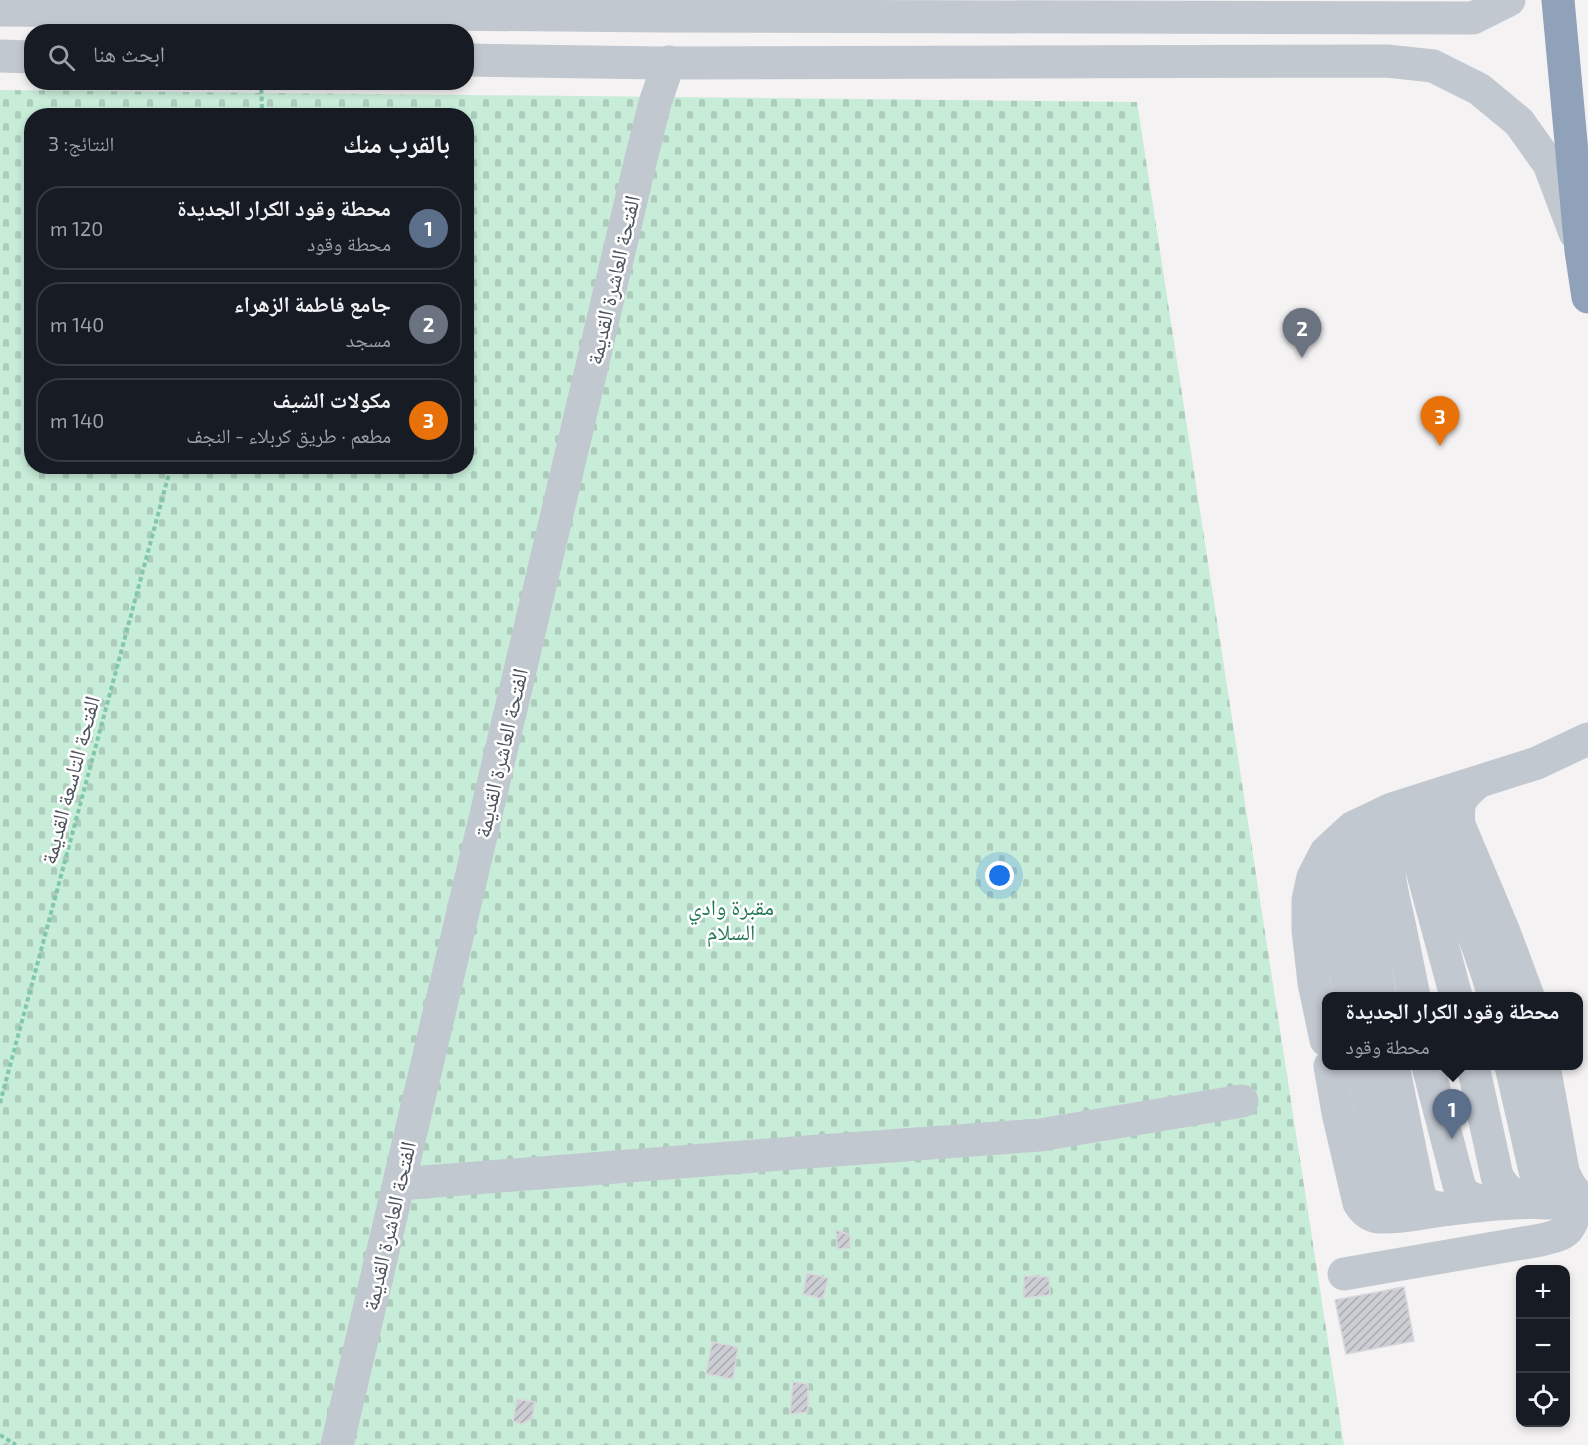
<!DOCTYPE html>
<html lang="ar">
<meta charset="utf-8">
<style>
body{margin:0;font-family:"Exo 2","Noto Naskh Arabic",sans-serif;background:#242831;color:#f1f3f6;direction:rtl}
.controls{position:absolute;right:18px;bottom:18px;display:grid;overflow:hidden;border-radius:12px;box-shadow:0 3px 9px #0003}
.controls button{width:54px;height:54px;display:grid;place-items:center;padding:0;border:0;border-bottom:2px solid #363941;background:#171b24;color:#f1f3f6;font:30px sans-serif}
.you{position:absolute;left:1000px;top:876px;width:21px;height:21px;margin:-15px;border:4px solid #fff;border-radius:50%;background:#1a73e8;box-shadow:0 0 0 9px #1a73e833}
.badge{display:grid;place-items:center;width:39px;height:39px;border-radius:50%;background:#2f67d1;color:#fff;font-size:20px;font-weight:700}
.pin{position:absolute;translate:-50% -50px;filter:drop-shadow(0 2px 3px #0008)}
.pin::after{content:'';position:absolute;top:32px;width:21px;height:18px;background:inherit;clip-path:polygon(0 0,100% 0,50% 100%)}
.popup{position:absolute;left:1322px;top:992px;width:261px;height:78px;box-sizing:border-box;display:grid;place-content:center;border-radius:12px;background:#171b24;filter:drop-shadow(0 2px 4px #0005);font-size:20px;white-space:nowrap;color:#9ea1a6}
.popup b{font-size:22px;color:#f1f3f6}
.popup::after{content:'';position:absolute;left:50%;top:100%;margin-left:-12px;border:12px solid transparent;border-top-color:#171b24}
.list{margin:0;padding:0;list-style:none}
h2{display:flex;justify-content:space-between;align-items:center;height:78px;margin:0;padding:0 24px;font-size:26px}
h2 small{font-size:20px;font-weight:400;color:#9ea1a6}
.list li{display:grid;grid-template-columns:39px 1fr auto;gap:18px;align-items:center;box-sizing:border-box;height:84px;margin:0 12px 12px;padding:0 12px;border:2px solid #363941;border-radius:24px}
.list b{display:block;font-size:22px;white-space:nowrap}
.list p{margin:0;font-size:20px;white-space:nowrap;color:#9ea1a6}
.list em{font-size:20px;font-style:normal;color:#9ea1a6}
.icon{flex:none;width:33px;height:33px;fill:none;stroke:currentColor;stroke-width:2;stroke-linecap:round;stroke-linejoin:round}
.map{position:relative;flex:none;width:1588px;height:1445px;overflow:hidden;direction:ltr}
.search{position:absolute;background:#171b24;box-shadow:0 3px 9px #0003;left:24px;top:24px;width:450px;height:66px;display:flex;align-items:center;gap:15px;box-sizing:border-box;padding:0 21px;border-radius:24px;color:#9ea1a6;font-size:22px}
.panel{position:absolute;background:#171b24;box-shadow:0 3px 9px #0003;left:24px;top:108px;width:450px;height:366px;border-radius:24px;direction:rtl}
.map>svg:first-child{display:block}
</style>
<div class="map">
<svg width="1588" height="1445" viewBox="0 0 1588 1445">
<defs>
<pattern id="cemetery-stones" width="16" height="16" patternUnits="userSpaceOnUse" patternTransform="scale(1.5)"><rect width="16" height="16" fill="#c7ecd8"/><path d="M2 7V4a2 2 0 0 1 4 0v3zM10 15v-3a2 2 0 0 1 4 0v3z" fill="#adccbc"/></pattern>
<pattern id="building-hatch" width="6" height="6" patternUnits="userSpaceOnUse" patternTransform="scale(1.5)"><rect width="6" height="6" fill="#cdced4"/><path d="M-1 1l2-2M0 6l6-6M5 7l2-2" fill="none" stroke="#a9aaaf"/></pattern>
</defs>
<rect width="100%" height="100%" fill="#f4f2f2"/>
<!-- cemetery -->
<path fill="url(#cemetery-stones)" fill-rule="evenodd" d="M0,90L1137,102L1344,1445H0ZM32,116H466V466H32Z"/>
<!-- building -->
<g fill="url(#building-hatch)" stroke="#d7d8dc" stroke-width="1.5">
<path d="M836,1230L850,1235V1248L837,1249Z"/>
<path d="M807,1273L828,1278L823,1299L803,1294Z"/>
<path d="M1024,1276L1049,1277L1050,1295L1024,1298Z"/>
<path d="M1404,1287L1414,1341L1346,1354L1335,1300Z"/>
<path d="M712,1342L738,1347L733,1379L706,1374Z"/>
<path d="M793,1382L808,1384V1412L790,1414Z"/>
<path d="M517,1399L535,1402L532,1419L521,1424L513,1421Z"/>
</g>
<g fill="none" stroke-linecap="round" stroke-linejoin="round">
<!-- path -->
<g stroke="#82c6ab" stroke-width="4" stroke-dasharray="4.5 3" stroke-linecap="butt">
<path d="M261,116L262,109L261,82"/>
<path d="M0,1103L171,466"/>
<path d="M0,1435L16,1445"/>
</g>
<!-- minor -->
<g stroke="#c2c8cf" stroke-width="33">
<path d="M0,10L661,16L1473,18L1509,0"/>
<path d="M0,56L32,57"/>
<path d="M466,60L661,63L1387,61L1433,66L1479,89L1519,122L1549,164L1575,233"/>
<path d="M1478,782C1460,797 1457,802 1459,825L1504,932L1528,996"/>
<path d="M1452,798C1440,811 1436,830 1440,849C1443,865 1454,885 1460,901C1473,932 1485,964 1494,996"/>
<path d="M1422,817L1417,835L1419,859L1456,996"/>
<path d="M1343,849L1334,869L1332,882L1338,929L1350,996"/>
<path d="M1380,996L1362,897L1359,870L1361,856L1368,837L1384,822L1392,816"/>
<path d="M1414,996C1409,972 1404,948 1399,923C1393,895 1383,865 1392,836C1396,821 1409,811 1422,803"/>
<path d="M1326,1040L1314,983L1308,930V900L1313,877L1326,852L1352,828L1392,809L1537,763L1588,739"/>
<path d="M1330,1066L1338,1113L1359,1203C1364,1211 1371,1217 1381,1217C1404,1218 1428,1211 1450,1209C1483,1205 1517,1201 1551,1203C1564,1204 1576,1206 1588,1207"/>
<path d="M1363,1066L1387,1200C1393,1214 1405,1213 1418,1213"/>
<path d="M1393,1066L1420,1198C1428,1208 1438,1208 1450,1209"/>
<path d="M1428,1066L1459,1185L1464,1194L1473,1199L1494,1203"/>
<path d="M1473,1066L1497,1176C1507,1195 1518,1197 1537,1201"/>
<path d="M1511,1066L1536,1175C1545,1193 1553,1197 1571,1205"/>
<path d="M1544,1066L1563,1171C1569,1186 1574,1194 1588,1203"/>
<path d="M399,1184L807,1152L1040,1135L1242,1101"/>
<path d="M1344,1274L1541,1240C1566,1234 1571,1232 1576,1206"/>
<path d="M337,1445L639,167L655,103L669,62"/>
</g>
<!-- highway -->
<path stroke="#90a1ba" stroke-width="33" d="M1558,0L1581,251L1588,297"/>
</g>
<g text-anchor="middle" stroke-width="5" stroke-linejoin="round" paint-order="stroke">
<!-- street labels -->
<g font-size="22" fill="#4c535d" stroke="#fff">
<text transform="translate(613 280) rotate(-77)" y="8">الفتحة العاشرة القديمة</text>
<text transform="translate(501 753) rotate(-77)" y="8">الفتحة العاشرة القديمة</text>
<text transform="translate(70 780) rotate(-75)" y="8">الفتحة التاسعة القديمة</text>
<text transform="translate(389 1226) rotate(-77)" y="8">الفتحة العاشرة القديمة</text>
</g>
<!-- park labels -->
<g font-size="22" fill="#237855" stroke="#fff">
<text x="731" y="915">مقبرة وادي<tspan x="731" dy="25">السلام</tspan></text>
</g>
</g>
</svg>
<div class="controls">
<button>+</button>
<button>−</button>
<button><svg class="icon" aria-label="locate" viewBox="0 0 24 24"><circle cx="12" cy="12" r="6"/><path d="M12 2v4M12 18v4M2 12h4M18 12h4"/></svg></button>
</div>
<div class="you"></div>
<div class="pin badge" style="left:1452px;top:1139px;background:#5c6f8a">1</div>
<div class="popup"><b>محطة وقود الكرار الجديدة</b>محطة وقود</div>
<div class="pin badge" style="left:1302px;top:358px;background:#6b7280">2</div>
<div class="pin badge" style="left:1440px;top:446px;background:#e8710a">3</div>
<div class="search"><svg class="icon" aria-label="search" viewBox="0 0 24 24"><circle cx="10" cy="10" r="6"/><path d="M15 15l6 6"/></svg>ابحث هنا</div>
<section class="panel">
<h2>بالقرب منك<small>النتائج: 3</small></h2>
<ul class="list">
<li><span class="badge" style="background:#5c6f8a">1</span><div><b>محطة وقود الكرار الجديدة</b><p>محطة وقود</p></div><em>120 m</em></li>
<li><span class="badge" style="background:#6b7280">2</span><div><b>جامع فاطمة الزهراء</b><p>مسجد</p></div><em>140 m</em></li>
<li><span class="badge" style="background:#e8710a">3</span><div><b>مكولات الشيف</b><p>مطعم · طريق کربلاء - النجف</p></div><em>140 m</em></li>
</ul>
</section>
</div>
